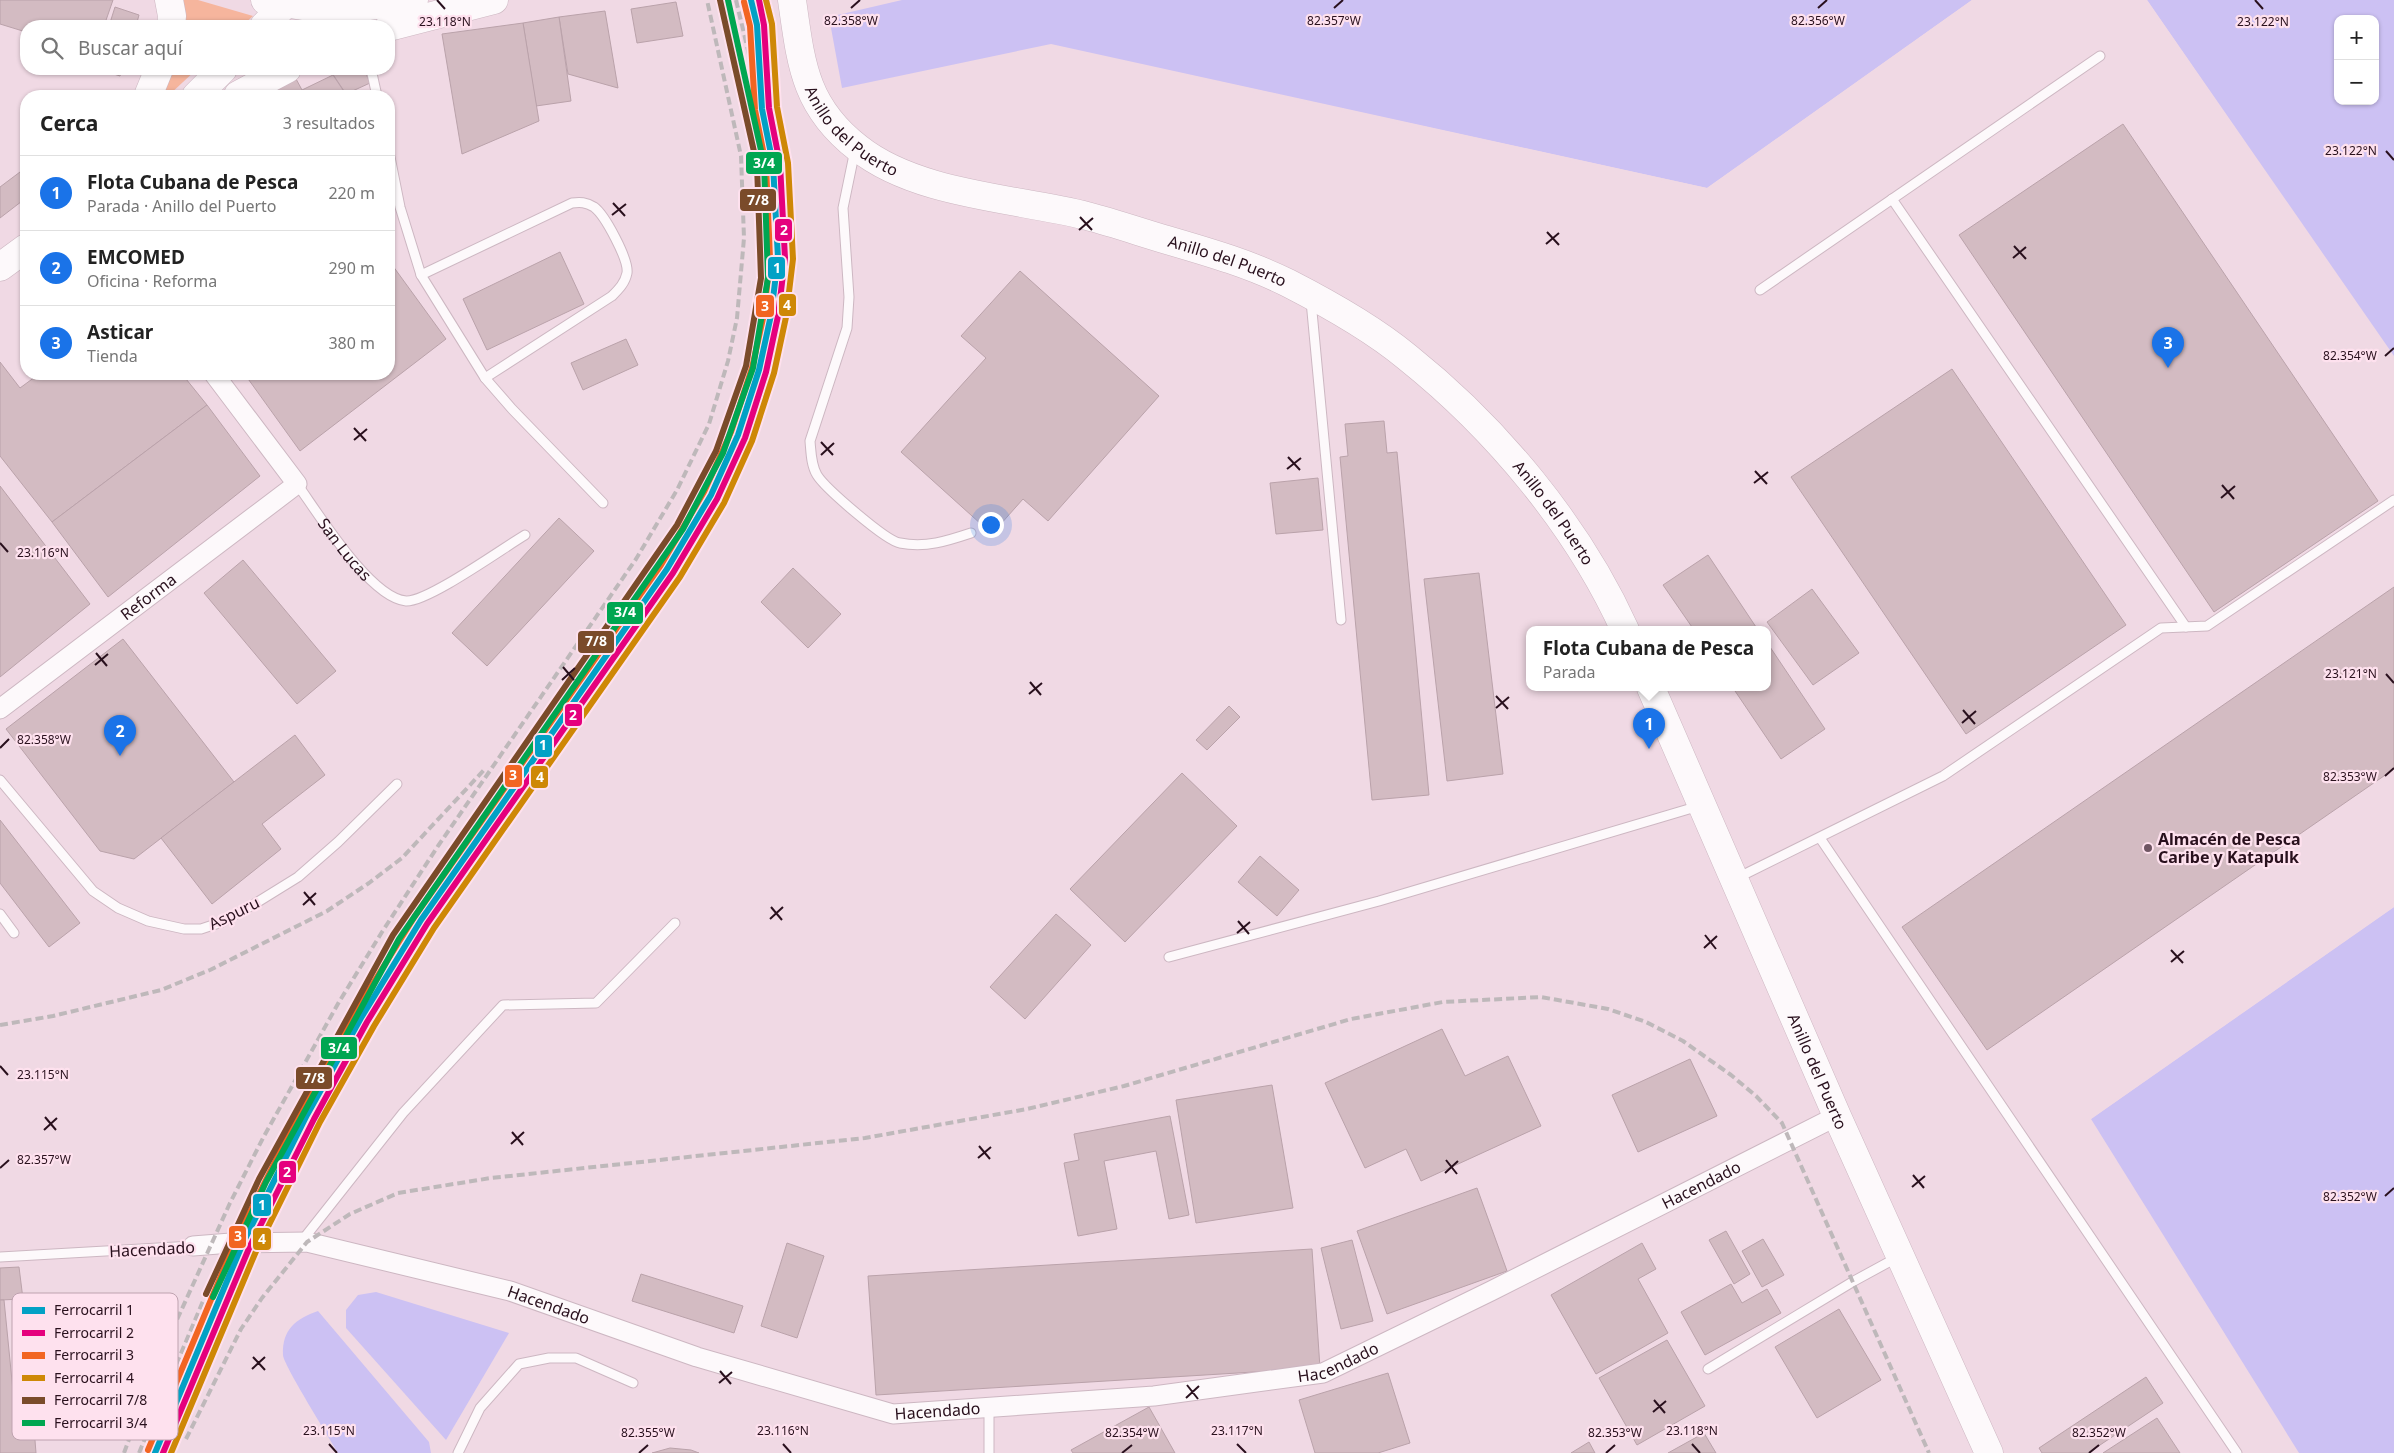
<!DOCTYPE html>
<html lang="es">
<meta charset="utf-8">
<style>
body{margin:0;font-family:"Noto Sans",sans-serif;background:#f2f2f2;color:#222}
.controls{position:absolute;right:15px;top:15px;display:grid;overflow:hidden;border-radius:10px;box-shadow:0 1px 4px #0004}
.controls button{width:45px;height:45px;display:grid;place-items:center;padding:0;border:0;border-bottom:1px solid #e0e0e0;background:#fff;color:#222;font:25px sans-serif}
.you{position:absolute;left:990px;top:524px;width:18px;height:18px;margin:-12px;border:4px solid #fff;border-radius:50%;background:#1a73e8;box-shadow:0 0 0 8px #1a73e833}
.badge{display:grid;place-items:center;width:32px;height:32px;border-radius:50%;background:#1a73e8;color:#fff;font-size:16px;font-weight:700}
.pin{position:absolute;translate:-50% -41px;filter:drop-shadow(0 1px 2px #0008)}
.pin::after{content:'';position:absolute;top:26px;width:18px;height:15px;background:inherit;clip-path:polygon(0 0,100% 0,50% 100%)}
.popup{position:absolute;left:1526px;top:626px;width:245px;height:65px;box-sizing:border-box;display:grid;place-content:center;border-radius:10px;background:#fff;filter:drop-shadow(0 1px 4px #0005);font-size:16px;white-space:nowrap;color:#767676}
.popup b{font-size:19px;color:#222}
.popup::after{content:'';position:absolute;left:50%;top:100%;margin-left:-10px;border:10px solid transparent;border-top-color:#fff}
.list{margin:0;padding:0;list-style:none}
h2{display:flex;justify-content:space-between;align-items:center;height:65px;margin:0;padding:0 20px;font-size:21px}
h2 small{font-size:16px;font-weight:400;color:#767676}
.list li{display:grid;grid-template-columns:32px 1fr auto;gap:15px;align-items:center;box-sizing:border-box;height:75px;padding:0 20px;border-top:1px solid #e0e0e0}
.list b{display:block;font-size:19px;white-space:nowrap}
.list p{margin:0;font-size:16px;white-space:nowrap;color:#767676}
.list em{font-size:16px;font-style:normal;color:#767676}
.icon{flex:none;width:28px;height:28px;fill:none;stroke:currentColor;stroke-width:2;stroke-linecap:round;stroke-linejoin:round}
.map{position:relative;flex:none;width:2394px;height:1453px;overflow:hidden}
.search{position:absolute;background:#fff;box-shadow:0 1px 4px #0004;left:20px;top:20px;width:375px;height:55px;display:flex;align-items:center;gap:12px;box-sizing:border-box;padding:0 18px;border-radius:20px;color:#767676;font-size:19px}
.panel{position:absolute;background:#fff;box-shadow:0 1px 4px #0004;left:20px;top:90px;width:375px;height:290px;border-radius:20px}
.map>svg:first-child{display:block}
</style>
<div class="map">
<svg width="2394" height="1453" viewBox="0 0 2394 1453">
<rect width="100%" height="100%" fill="#f0d9e4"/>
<!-- green -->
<g fill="#f6b59d">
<path d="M179,0H198L253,16L242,26H184Z"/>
<path d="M171,69H197L168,96H158Z"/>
</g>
<!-- water -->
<g fill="#ccc1f3" fill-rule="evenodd">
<path d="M902,0H1972L1707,188L1051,44L842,88L829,17Z"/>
<path d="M2147,0H2394V356ZM2338,19H2375V101H2338Z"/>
<path d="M2394,907V1453H2299L2091,1119Z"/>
<path d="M376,1292L509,1333L446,1440L346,1328V1310L358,1295Z"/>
<path d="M318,1311L429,1442L431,1453H338C330,1439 283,1364 283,1355C282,1329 296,1319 318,1311Z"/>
</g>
<!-- pier -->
<g fill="#f0d9e4">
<path d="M1972,0H1975L1707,190L1133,66L1134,63L1707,188Z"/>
<path d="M2145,0H2147L2394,359L2392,358Z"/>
<path d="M2394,905V907L2091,1119L2089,1117Z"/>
</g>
<!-- building -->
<g fill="#d3bbc2" stroke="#baa2aa">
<path d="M0,0H113L104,26H26V32L0,24Z"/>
<path d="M676,2L683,36L637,43L631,9Z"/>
<path d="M115,7L139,15L136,26H109Z"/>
<path d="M605,11L618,88L568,74L559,17Z"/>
<path d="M559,17L571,101L536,106L523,23Z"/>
<path d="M523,23L539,121L462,154L442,34Z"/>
<path d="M98,69H122L120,76Z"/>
<path d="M364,69L370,83L346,94L330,70Z"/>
<path d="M333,75L347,96H262L295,77L302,90Z"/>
<path d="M2123,124L2378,501L2214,612L1959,235Z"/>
<path d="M24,169L26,172V198L0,218V187Z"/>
<path d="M560,252L584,304L487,350L463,299Z"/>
<path d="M390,262L446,339L300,451L246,376L249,374H389Z"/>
<path d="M1020,271L1159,396L1048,521L1023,499L992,534L901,452L986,358L961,336Z"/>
<path d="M626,339L638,365L583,390L571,363Z"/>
<path d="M0,362L20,388L39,374H182L207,405L52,522L0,456Z"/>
<path d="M1952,369L2126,625L1966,734L1791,477Z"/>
<path d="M207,405L260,476L108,597L52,522Z"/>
<path d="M1384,421L1387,453L1397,452L1429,795L1372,800L1340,457L1348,456L1345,424Z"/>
<path d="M1318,478L1323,530L1276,534L1270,483Z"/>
<path d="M0,486L90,604L0,677Z"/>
<path d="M559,518L594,551L487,666L452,633Z"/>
<path d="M1708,555L1758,630H1694L1663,585Z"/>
<path d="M243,560L336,671L297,704L204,593Z"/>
<path d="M793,568L841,614L808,648L761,602Z"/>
<path d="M1479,573L1503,774L1447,781L1424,579Z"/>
<path d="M2394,587V769L1987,1050L1902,927Z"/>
<path d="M1812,589L1859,653L1813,685L1767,622Z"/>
<path d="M123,639L234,782L134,859L100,851L6,729Z"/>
<path d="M1768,644L1825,729L1781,759L1733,688H1768Z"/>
<path d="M1229,706L1240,717L1207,750L1196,740Z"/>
<path d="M295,735L325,775L262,824L281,849L212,904L161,838Z"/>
<path d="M1182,773L1237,826L1125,942L1070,889Z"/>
<path d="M0,820L80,923L49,947L0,883Z"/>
<path d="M1260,856L1299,890L1277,916L1238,882Z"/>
<path d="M1056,914L1091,945L1025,1019L990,987Z"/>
<path d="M1442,1029L1465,1076L1508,1056L1541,1126L1421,1181L1406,1149L1365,1168L1325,1083Z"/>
<path d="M1690,1059L1717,1116L1638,1152L1612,1095Z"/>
<path d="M1272,1085L1293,1208L1196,1223L1176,1100Z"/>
<path d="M1170,1116L1189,1215L1169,1219L1156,1151L1104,1161L1117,1229L1078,1236L1064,1163L1079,1160L1074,1134Z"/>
<path d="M1477,1188L1507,1271L1387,1314L1357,1231Z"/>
<path d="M1726,1231L1750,1274L1734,1284L1709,1240Z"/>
<path d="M1763,1239L1784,1275L1762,1287L1742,1251Z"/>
<path d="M1352,1240L1373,1321L1341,1329L1321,1248Z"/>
<path d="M787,1243L824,1256L797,1338L761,1326Z"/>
<path d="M1642,1243L1656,1269L1638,1279L1668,1333L1596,1374L1551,1295Z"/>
<path d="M1312,1249L1320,1368L876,1395L868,1276Z"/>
<path d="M19,1267L23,1299L0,1300V1268Z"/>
<path d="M641,1274L743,1306L734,1333L632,1301Z"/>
<path d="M1731,1284L1742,1303L1767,1289L1781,1313L1705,1355L1681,1312Z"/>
<path d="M0,1300H4L13,1391L31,1390L36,1453H0Z"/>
<path d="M1839,1309L1881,1380L1817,1418L1775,1347Z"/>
<path d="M1667,1340L1705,1406L1637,1445L1599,1378Z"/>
<path d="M1388,1373L1410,1443L1378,1453H1315L1299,1400Z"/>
<path d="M2146,1377L2163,1403L2088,1453H2042L2039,1448Z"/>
<path d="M1149,1407L1175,1453H1073L1071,1450Z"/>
<path d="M2157,1418L2180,1453H2103Z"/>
<path d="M1704,1433L1716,1453H1668Z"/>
<path d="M1589,1442L1595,1453H1571Z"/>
<path d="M670,1448L691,1450L699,1453H652Z"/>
</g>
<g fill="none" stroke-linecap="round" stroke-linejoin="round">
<!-- lane casing -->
<g stroke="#cdb7c2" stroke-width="11">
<g id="lane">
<path d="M355,11L358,26"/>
<path d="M371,69L377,96"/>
<path d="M855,150L843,208L849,297L847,328L810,441C811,452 811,465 817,475C825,488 886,541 900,543C926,548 947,541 971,533"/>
<path d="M389,152L400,207L421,275L485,378L512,409L603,503"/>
<path d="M1892,199L2186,627"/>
<path d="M421,275L572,203C580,202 586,202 594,207C605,215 629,260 627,273C625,283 619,289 612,296L485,378"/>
<path d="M1760,290L2100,56"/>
<path d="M1311,301L1341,620"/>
<path id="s1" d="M297,484C318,513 370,598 406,601C428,602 503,548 525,535"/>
<path d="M0,780L93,891L118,908L148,921L184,929H201L222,922L256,903L298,877L338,842L397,784"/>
<path d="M1820,838L2237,1453"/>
<path d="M1737,878L1943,776L2161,628L2207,626L2394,500"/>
<path d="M0,914L14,933"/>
<path d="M1169,957L1379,901L1699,806"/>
<path d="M301,1242L403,1113L503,1005L596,1003L675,923"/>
<path d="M0,1257L193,1246"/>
<path d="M1708,1369L1854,1281L1898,1257"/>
<path d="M989,1407V1453"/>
<path d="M458,1453L480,1408L519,1364L549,1358H576L633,1383"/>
</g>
</g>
<!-- street casing -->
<g stroke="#cdb7c2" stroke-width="21">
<g id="street">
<path id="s2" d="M0,709L297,484L214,374"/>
<path id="s3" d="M193,1246L231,1243L307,1242L510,1291L697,1357L893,1414L1154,1396L1323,1373L1491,1291L1837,1116"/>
</g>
</g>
<!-- primary casing -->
<g stroke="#cdb7c2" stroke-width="29">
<g id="primary">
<path d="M169,0L172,16L171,26"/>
<path d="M265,0L334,11L414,0"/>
<path id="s4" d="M792,0C801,63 804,106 858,148C917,195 1016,198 1087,216C1114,223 1140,232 1167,240C1208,252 1250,264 1288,283C1329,304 1372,328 1407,357C1496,428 1578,526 1625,630"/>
<path d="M264,26L289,0"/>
<path d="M389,27L494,0"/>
<path d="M238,95L287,69"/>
<path d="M148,96L159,69"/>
<path d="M196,96L223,69"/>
<path d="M0,267L26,248"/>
<path id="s5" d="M1651,688L1837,1116L1989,1453"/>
</g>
</g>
<!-- lane -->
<use href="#lane" stroke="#fdf9fb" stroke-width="9"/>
<!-- street -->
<use href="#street" stroke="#fdf9fb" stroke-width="19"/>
<!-- primary -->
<use href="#primary" stroke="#fdf9fb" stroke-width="28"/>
<!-- rail -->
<g stroke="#beb8ba" stroke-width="4" stroke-dasharray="8 4" stroke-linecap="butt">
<path d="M736,0L762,109"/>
<path d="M0,1025L53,1016L161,990L210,970L327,911L369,883L402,858L484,770"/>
<path d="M186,1439L241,1329L262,1298L307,1242L350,1214L398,1193L491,1178L865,1138L1027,1109L1124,1086L1351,1019L1443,1002L1541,997L1608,1009L1646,1022L1683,1041L1731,1075L1756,1096L1782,1123L1929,1453"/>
<path d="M124,1453L156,1366L230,1203L263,1138L339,1002L382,932L438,846L636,559L677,490L709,424L728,361L737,318L744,238L741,156L707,0"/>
<path d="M139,1453L206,1294"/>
<path d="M168,1453L219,1326L320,1116L396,988L468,878L643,631L703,542L744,459L768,393L788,303L789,252L788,178L757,25"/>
</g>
<!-- rail-1 casing -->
<g stroke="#fee1ee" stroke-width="10">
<path id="rail-1" d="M155,1453L243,1243L307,1115L361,1018L421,920L667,569L711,495L738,435L759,370L771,315L778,258L773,164L762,109L757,25L751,0"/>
</g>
<!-- rail-2 casing -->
<g stroke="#fee1ee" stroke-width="10">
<path id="rail-2" d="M163,1453L250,1246L314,1119L367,1022L427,924L673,573L717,499L745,438L766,372L778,316L785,258L780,164L769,108L764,25L759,0"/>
</g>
<!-- rail-3 casing -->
<g stroke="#fee1ee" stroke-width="10">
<path id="rail-3" d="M148,1450L236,1240L300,1112L354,1014L415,916L661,565L704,492L731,432L752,368L764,314L770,258L766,165L755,110L750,26L744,2"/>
</g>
<!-- rail-4 casing -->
<g stroke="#fee1ee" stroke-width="10">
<path id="rail-4" d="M171,1453L257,1249L320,1122L374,1026L434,928L680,577L724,503L752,441L774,373L786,317L793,259L788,163L777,107L772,24L766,0"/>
</g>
<!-- rail-5 casing -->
<g stroke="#fee1ee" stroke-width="10">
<path id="rail-5" d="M206,1294L259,1179L393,935L677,525L716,451L746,366L761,278L757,165L720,0"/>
</g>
<!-- rail-6 casing -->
<g stroke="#fee1ee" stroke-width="10">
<path id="rail-6" d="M213,1297L266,1182L399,939L683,529L723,453L753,368L768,278L764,164L728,0"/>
</g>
<!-- rail-1 -->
<use href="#rail-1" stroke="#02a1c5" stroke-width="6"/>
<!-- rail-2 -->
<use href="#rail-2" stroke="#e5007d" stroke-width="6"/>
<!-- rail-3 -->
<use href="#rail-3" stroke="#f26522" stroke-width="6"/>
<!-- rail-4 -->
<use href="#rail-4" stroke="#ce8806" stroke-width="6"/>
<!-- rail-5 -->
<use href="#rail-5" stroke="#7a4b2a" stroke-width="6"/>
<!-- rail-6 -->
<use href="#rail-6" stroke="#00a651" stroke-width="6"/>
</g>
<!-- ticks -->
<path fill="none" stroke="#29101d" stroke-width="2" d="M437,0L445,9M2255,0L2263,9M851,8L860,0M1334,8L1343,0M1818,8L1827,0M2386,151L2394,160M613,203L625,216M612,215L626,204M1080,217L1092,230M1079,230L1093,218M1547,232L1559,245M1546,244L1559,233M2014,246L2026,259M2013,258L2026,247M2385,356L2394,348M354,428L366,441M354,440L367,429M821,442L833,455M821,455L834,443M1288,457L1300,470M1287,469L1301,458M1755,471L1767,484M1754,483L1768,472M2222,485L2234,499M2221,498L2235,486M0,543L8,552M96,653L107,666M95,665L108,654M563,667L574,680M2386,674L2394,683M562,680L575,668M1030,682L1041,695M1029,694L1042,683M1496,696L1508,709M1496,708L1509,697M1963,710L1975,724M1962,723L1976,711M0,748L9,739M2385,776L2394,768M304,892L315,905M303,905L316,893M771,907L782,920M770,919L783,907M1238,921L1249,934M1237,933L1250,922M1705,935L1716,949M1704,948L1717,936M2171,950L2183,963M2171,962L2184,951M0,1066L8,1075M45,1117L56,1130M44,1130L57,1118M512,1132L523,1145M511,1144L524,1132M979,1146L990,1159M978,1158L991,1147M1446,1160L1457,1174M0,1168L9,1160M1445,1173L1458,1161M1913,1175L1924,1188M1912,1187L1925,1176M2385,1196L2394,1188M253,1357L265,1370M252,1369L265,1357M720,1371L731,1384M719,1383L732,1372M1187,1385L1198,1399M1186,1398L1199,1386M1654,1400L1665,1413M1653,1412L1666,1401M329,1444L337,1453M783,1444L791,1453M1237,1444L1246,1453M1692,1444L1700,1453M639,1453L648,1445M1122,1453L1132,1445M1606,1453L1615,1445M2089,1453L2099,1445"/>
<!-- markers -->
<circle fill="#6f5663" stroke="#fee1ee" stroke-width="2" cx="2148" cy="848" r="5"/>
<g text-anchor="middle" stroke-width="4.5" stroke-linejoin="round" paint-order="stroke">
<!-- street labels -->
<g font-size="16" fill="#29101d" stroke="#fee1ee">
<text dy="6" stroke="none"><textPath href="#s4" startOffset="151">Anillo del Puerto</textPath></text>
<text dy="6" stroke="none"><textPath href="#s4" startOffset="556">Anillo del Puerto</textPath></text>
<text dy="6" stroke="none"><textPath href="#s4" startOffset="976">Anillo del Puerto</textPath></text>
<text dy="6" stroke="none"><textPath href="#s1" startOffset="81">San Lucas</textPath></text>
<text dy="6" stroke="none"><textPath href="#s2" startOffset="186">Reforma</textPath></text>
<text transform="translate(234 913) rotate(-26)" y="6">Aspuru</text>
<text dy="6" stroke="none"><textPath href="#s5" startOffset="418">Anillo del Puerto</textPath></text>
<text dy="6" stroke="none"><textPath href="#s3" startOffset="1580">Hacendado</textPath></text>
<text transform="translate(152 1249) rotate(-3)" y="6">Hacendado</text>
<text dy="6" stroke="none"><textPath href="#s3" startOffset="364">Hacendado</textPath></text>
<text dy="6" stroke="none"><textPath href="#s3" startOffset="1175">Hacendado</textPath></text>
<text dy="6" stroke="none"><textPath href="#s3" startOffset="770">Hacendado</textPath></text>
</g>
<!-- poi labels -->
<g font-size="16" font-weight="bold" fill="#29101d" stroke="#fee1ee" text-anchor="start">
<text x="2158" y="845">Almacén de Pesca<tspan x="2158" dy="18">Caribe y Katapulk</tspan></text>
</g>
</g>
<!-- legend -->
<rect x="12" y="1293" width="166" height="147" rx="8" fill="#fee1ee" stroke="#bea2af" stroke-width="1"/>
<rect x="22" y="1307" width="23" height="7" fill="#02a1c5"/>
<rect x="22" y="1330" width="23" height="6" fill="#e5007d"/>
<rect x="22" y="1352" width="23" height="7" fill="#f26522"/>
<rect x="22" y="1375" width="23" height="6" fill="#ce8806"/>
<rect x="22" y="1397" width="23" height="7" fill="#7a4b2a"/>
<rect x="22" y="1420" width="23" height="6" fill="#00a651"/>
<g font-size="14" fill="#29101d">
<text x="54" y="1315">Ferrocarril 1</text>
<text x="54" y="1338">Ferrocarril 2</text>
<text x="54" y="1360">Ferrocarril 3</text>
<text x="54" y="1383">Ferrocarril 4</text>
<text x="54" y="1405">Ferrocarril 7/8</text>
<text x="54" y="1428">Ferrocarril 3/4</text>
</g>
<g font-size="12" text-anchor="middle" fill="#29101d" stroke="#fee1ee" stroke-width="4.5" stroke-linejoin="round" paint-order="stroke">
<text x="851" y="25">82.358°W</text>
<text x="1334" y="25">82.357°W</text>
<text x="1818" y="25">82.356°W</text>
<text x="445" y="26">23.118°N</text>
<text x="2263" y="26">23.122°N</text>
<text x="2351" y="155">23.122°N</text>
<text x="2350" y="360">82.354°W</text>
<text x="43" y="557">23.116°N</text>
<text x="2351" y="678">23.121°N</text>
<text x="44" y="744">82.358°W</text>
<text x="2350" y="781">82.353°W</text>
<text x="43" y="1079">23.115°N</text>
<text x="44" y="1164">82.357°W</text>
<text x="2350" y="1201">82.352°W</text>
<text x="329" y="1435">23.115°N</text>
<text x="783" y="1435">23.116°N</text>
<text x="1237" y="1435">23.117°N</text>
<text x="1692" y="1435">23.118°N</text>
<text x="648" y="1437">82.355°W</text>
<text x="1132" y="1437">82.354°W</text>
<text x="1615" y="1437">82.353°W</text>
<text x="2099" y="1437">82.352°W</text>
</g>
<g stroke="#fee1ee" stroke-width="2">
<rect x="745" y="151" width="38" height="24" rx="5" fill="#00a651"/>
<rect x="739" y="188" width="38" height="24" rx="5" fill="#7a4b2a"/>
<rect x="774" y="218" width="19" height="24" rx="5" fill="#e5007d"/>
<rect x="767" y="256" width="19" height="24" rx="5" fill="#02a1c5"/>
<rect x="778" y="293" width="19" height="24" rx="5" fill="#ce8806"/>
<rect x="755" y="294" width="20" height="24" rx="5" fill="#f26522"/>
<rect x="606" y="601" width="38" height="24" rx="5" fill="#00a651"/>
<rect x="577" y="630" width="38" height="24" rx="5" fill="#7a4b2a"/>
<rect x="564" y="703" width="19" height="24" rx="5" fill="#e5007d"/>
<rect x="534" y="734" width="19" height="24" rx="5" fill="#02a1c5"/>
<rect x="504" y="764" width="19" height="24" rx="5" fill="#f26522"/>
<rect x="530" y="765" width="19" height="24" rx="5" fill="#ce8806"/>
<rect x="320" y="1036" width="38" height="24" rx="5" fill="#00a651"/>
<rect x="295" y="1066" width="38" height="24" rx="5" fill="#7a4b2a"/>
<rect x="278" y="1160" width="19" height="24" rx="5" fill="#e5007d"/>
<rect x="252" y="1193" width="20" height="24" rx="5" fill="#02a1c5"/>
<rect x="228" y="1225" width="19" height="24" rx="5" fill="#f26522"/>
<rect x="252" y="1227" width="20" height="24" rx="5" fill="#ce8806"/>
</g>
<g font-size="14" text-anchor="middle" font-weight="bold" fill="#fff">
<text x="764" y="168">3/4</text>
<text x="758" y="205">7/8</text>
<text x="784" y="235">2</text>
<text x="777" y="273">1</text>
<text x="787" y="310">4</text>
<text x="765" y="311">3</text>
<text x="625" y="617">3/4</text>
<text x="596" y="646">7/8</text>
<text x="573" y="720">2</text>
<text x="543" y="750">1</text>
<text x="513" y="780">3</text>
<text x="540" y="782">4</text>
<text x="339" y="1053">3/4</text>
<text x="314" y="1083">7/8</text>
<text x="287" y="1177">2</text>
<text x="262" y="1210">1</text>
<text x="238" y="1241">3</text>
<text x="262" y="1244">4</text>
</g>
</svg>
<div class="controls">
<button>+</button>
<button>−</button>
</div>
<div class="you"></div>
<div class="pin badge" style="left:1649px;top:749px">1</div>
<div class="popup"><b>Flota Cubana de Pesca</b>Parada</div>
<div class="pin badge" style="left:120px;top:756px">2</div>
<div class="pin badge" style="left:2168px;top:368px">3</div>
<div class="search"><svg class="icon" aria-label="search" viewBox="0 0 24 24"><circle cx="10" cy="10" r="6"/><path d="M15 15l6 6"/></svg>Buscar aquí</div>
<section class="panel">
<h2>Cerca<small>3 resultados</small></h2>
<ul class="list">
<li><span class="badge">1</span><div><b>Flota Cubana de Pesca</b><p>Parada · Anillo del Puerto</p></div><em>220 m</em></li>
<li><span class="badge">2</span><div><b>EMCOMED</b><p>Oficina · Reforma</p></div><em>290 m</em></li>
<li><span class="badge">3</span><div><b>Asticar</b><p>Tienda</p></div><em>380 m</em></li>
</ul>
</section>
</div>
